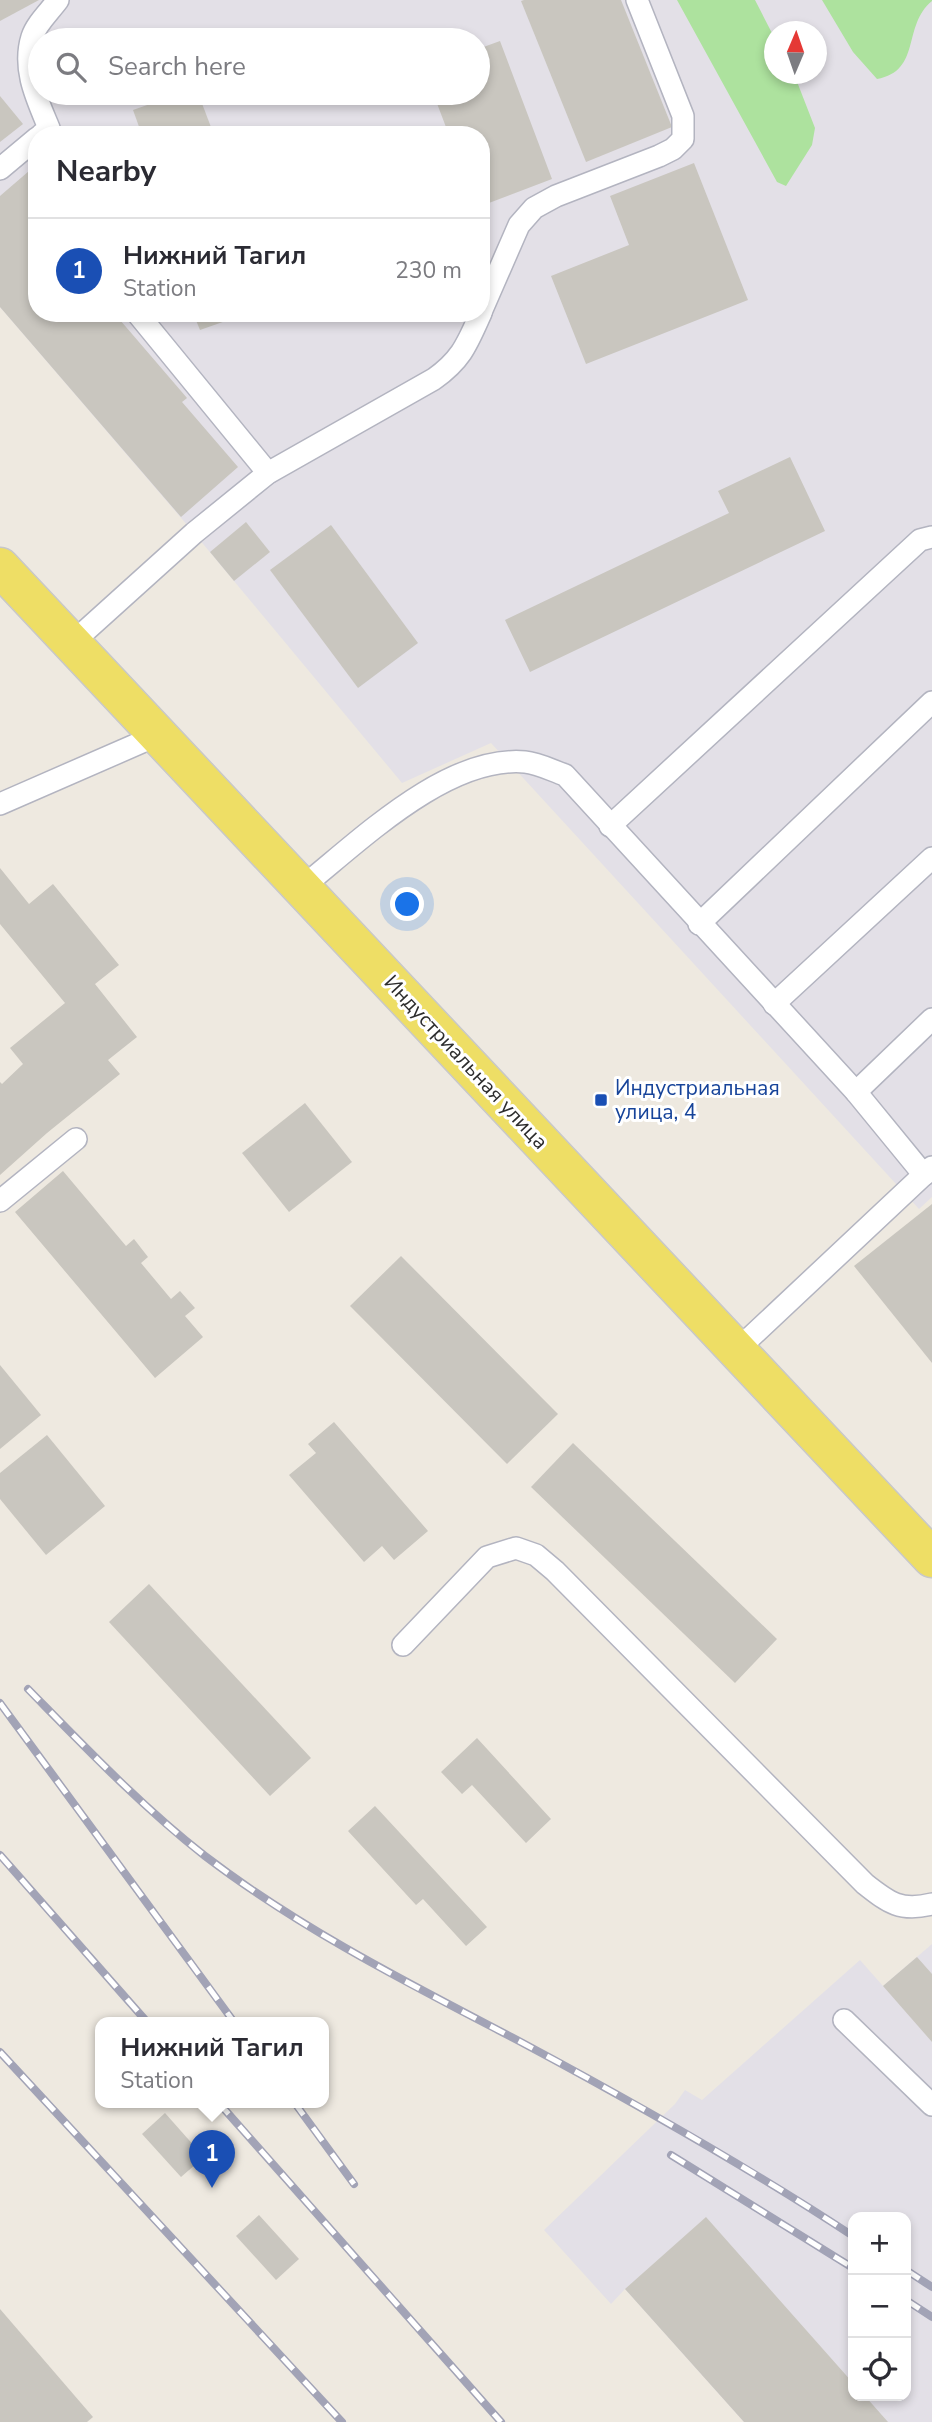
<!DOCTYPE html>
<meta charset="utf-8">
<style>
body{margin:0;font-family:"Nunito Sans",sans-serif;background:#f2f2f3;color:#2b2b33}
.controls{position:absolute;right:21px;bottom:21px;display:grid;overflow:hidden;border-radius:14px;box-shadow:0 4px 10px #0003}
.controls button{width:63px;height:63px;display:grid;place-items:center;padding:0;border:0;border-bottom:2px solid #e1e1e2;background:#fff;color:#2b2b33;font:35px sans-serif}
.compass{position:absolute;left:764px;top:21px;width:63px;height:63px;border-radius:50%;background:#fff;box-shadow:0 4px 10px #0003;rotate:2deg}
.you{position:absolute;left:408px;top:905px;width:24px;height:24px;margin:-18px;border:5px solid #fff;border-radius:50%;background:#1a73e8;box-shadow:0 0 0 10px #1a73e833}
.badge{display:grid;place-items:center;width:46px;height:46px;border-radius:50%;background:#2563eb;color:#fff;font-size:23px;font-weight:700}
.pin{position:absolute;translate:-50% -58px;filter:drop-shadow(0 2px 4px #0008)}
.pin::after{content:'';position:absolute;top:37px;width:24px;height:21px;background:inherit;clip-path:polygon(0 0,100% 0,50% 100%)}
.popup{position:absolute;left:95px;top:2017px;width:234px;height:91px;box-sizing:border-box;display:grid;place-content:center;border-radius:14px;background:#fff;filter:drop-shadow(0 2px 5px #0005);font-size:23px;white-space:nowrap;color:#7c7c81}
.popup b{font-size:26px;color:#2b2b33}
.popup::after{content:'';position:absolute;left:50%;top:100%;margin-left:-14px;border:14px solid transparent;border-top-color:#fff}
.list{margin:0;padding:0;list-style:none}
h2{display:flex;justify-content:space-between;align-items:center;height:91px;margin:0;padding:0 28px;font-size:30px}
h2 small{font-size:23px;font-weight:400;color:#7c7c81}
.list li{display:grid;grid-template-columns:46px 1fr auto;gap:21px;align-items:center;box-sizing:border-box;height:105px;padding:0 28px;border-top:2px solid #e1e1e2}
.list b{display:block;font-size:26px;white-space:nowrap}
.list p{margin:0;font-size:23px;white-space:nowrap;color:#7c7c81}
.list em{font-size:23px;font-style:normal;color:#7c7c81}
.icon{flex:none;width:38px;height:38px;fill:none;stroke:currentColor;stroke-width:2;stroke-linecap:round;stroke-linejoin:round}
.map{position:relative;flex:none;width:932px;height:2422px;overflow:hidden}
.search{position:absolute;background:#fff;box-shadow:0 4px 10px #0003;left:28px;top:28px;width:462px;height:77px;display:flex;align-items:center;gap:18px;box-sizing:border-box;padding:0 24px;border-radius:38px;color:#7c7c81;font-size:26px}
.panel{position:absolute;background:#fff;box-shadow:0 4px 10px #0003;left:28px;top:126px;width:462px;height:196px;border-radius:28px}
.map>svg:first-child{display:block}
</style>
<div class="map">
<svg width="932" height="2422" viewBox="0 0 932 2422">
<rect width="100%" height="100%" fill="#eee9e0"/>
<!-- industrial -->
<g fill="#e3e0e7" fill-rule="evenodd">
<path d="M0,0H932V1197L919,1209L491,743L402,783L194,533L0,307ZM774,32H816V74H774ZM40,40H478V93H40ZM37,135H481V313H37Z"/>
<path d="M932,1944V2422H744L625,2289L611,2304L544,2230L675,2104L685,2090L702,2100L860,1960L883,1986ZM853,2217H906V2396H853Z"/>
</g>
<!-- green -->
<g fill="#ade29e">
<path d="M677,0H755L774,37V74H794L815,128L812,145L786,186L777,182Z"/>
<path d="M822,0H932V1C902,25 922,71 877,79L853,52Z"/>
</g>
<!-- building -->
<g fill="#c9c6bf">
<path d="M0,0H39L0,21Z"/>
<path d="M524,0H621L672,127L586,162L521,1Z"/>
<path d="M500,41L552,179L481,206V135H449L433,93H478V49Z"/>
<path d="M181,93H198L214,135H142L133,110Z"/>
<path d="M0,96L23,124L0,142Z"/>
<path d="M694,163L748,300L586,364L551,276L629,245L610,196Z"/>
<path d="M36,165L37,313H114L187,398L182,402L238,467L181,517L0,307V196Z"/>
<path d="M193,313H235L237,317L200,330Z"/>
<path d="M790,457L825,531L530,672L505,620L729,513L718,491Z"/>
<path d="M246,522L270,552L234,581L210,552Z"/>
<path d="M331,525L418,643L358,688L270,570Z"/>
<path d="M0,868L29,904L53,884L119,965L95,984L137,1037L108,1060L120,1074L47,1133L0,1175V1082L2,1084L23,1064L10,1048L65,1003L0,924Z"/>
<path d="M305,1103L352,1162L289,1212L242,1153Z"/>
<path d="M63,1171L126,1246L134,1239L148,1257L141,1263L171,1299L180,1291L195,1308L185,1316L203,1337L155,1378L15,1212Z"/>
<path d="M932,1204V1363L854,1266Z"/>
<path d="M401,1256L558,1414L507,1464L350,1306Z"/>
<path d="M0,1365L41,1415L0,1449Z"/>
<path d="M334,1422L428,1531L394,1560L382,1546L364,1562L289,1475L316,1453L308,1444Z"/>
<path d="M47,1435L105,1506L46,1555L0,1499V1473Z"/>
<path d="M573,1443L777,1639L735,1683L531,1487Z"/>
<path d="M149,1584L311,1758L270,1796L109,1622Z"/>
<path d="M477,1738L551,1819L526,1843L472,1785L462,1794L441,1772Z"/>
<path d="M375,1806L487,1927L466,1946L423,1899L416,1905L348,1831Z"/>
<path d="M917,1957L932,1974V2042L883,1986Z"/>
<path d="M165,2113L204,2157L181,2177L142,2134Z"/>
<path d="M259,2215L299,2259L276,2280L236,2236Z"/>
<path d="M706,2217L853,2383V2396H865L888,2422H744L625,2289Z"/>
<path d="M0,2309L93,2417L87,2422H0Z"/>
</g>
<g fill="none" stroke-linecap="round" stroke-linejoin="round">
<!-- service casing -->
<g stroke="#b3b4c0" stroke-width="24">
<g id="service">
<path d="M41,135L49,128C37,99 22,69 32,37C36,24 50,11 58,0"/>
<path d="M0,169L37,138"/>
<path d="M481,312L519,225L534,208L556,196L659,156L673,149L683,139V116L637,0"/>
<path d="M137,313L268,473"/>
<path d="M72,643L194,533L268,473L434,379C462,359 467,344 481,313"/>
<path d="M0,804L158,735"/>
<path d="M610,826L920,540L932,537"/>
<path d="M301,888C359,842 446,755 525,762C538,763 553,771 565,775L856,1092L924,1175"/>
<path d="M699,924L932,702"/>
<path d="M774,1004L932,858"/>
<path d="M856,1092L932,1019"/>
<path d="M0,1201L76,1139"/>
<path d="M737,1350L932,1167"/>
<path d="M403,1645L487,1557L516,1548L536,1555L555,1571L865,1884C889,1903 901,1912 932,1904"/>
<path d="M844,2020L932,2105"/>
</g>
</g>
<!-- primary casing -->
<g stroke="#c8c8c8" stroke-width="41">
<path id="primary" d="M0,567L932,1558"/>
</g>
<!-- service -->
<use href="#service" stroke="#fff" stroke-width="21"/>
<!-- primary -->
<use href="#primary" stroke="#eede65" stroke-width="38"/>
<!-- rail casing -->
<g stroke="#a2a3b6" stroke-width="8">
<g id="rail">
<path d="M28,1689C85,1747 141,1806 205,1856C302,1930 412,1985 519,2041C633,2102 745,2165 853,2236"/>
<path d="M0,1703L234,2022"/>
<path d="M0,1855L147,2022"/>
<path d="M0,2052L342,2422"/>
<path d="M218,2102L501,2422"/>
<path d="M294,2102L354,2184"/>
<path d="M671,2155L853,2268"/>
<path d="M906,2270L932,2287"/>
<path d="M906,2300L932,2317"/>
</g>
</g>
<!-- rail -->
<use href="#rail" stroke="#fff" stroke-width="5" stroke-dasharray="16" stroke-linecap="butt"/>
</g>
<!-- markers -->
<rect fill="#1a4fb4" stroke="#fff" stroke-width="2.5" x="594" y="1093" width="14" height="14" rx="3.5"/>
<g text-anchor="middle" stroke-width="6" stroke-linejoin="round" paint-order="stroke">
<!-- street labels -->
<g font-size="21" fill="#2d2d2d" stroke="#fff">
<text transform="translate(466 1062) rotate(47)" y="7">Индустриальная улица</text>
</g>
<!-- transit labels -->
<g font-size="21" fill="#164399" stroke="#fff" text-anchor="start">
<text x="615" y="1095">Индустриальная<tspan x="615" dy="24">улица, 4</tspan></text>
</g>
</g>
</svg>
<div class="controls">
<button>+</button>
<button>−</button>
<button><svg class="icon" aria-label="locate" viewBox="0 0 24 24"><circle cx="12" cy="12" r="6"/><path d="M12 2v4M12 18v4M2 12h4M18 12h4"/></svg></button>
</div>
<svg class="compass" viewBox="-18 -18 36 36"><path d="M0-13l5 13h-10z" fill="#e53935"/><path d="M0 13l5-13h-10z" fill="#7c7c81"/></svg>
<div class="you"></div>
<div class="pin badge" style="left:212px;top:2188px;background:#1a4fb4">1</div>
<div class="popup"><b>Нижний Тагил</b>Station</div>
<div class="search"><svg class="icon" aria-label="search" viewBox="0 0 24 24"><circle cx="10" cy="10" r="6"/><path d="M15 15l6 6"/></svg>Search here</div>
<section class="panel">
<h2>Nearby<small></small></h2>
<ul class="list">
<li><span class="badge" style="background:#1a4fb4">1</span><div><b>Нижний Тагил</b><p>Station</p></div><em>230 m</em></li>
</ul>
</section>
</div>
